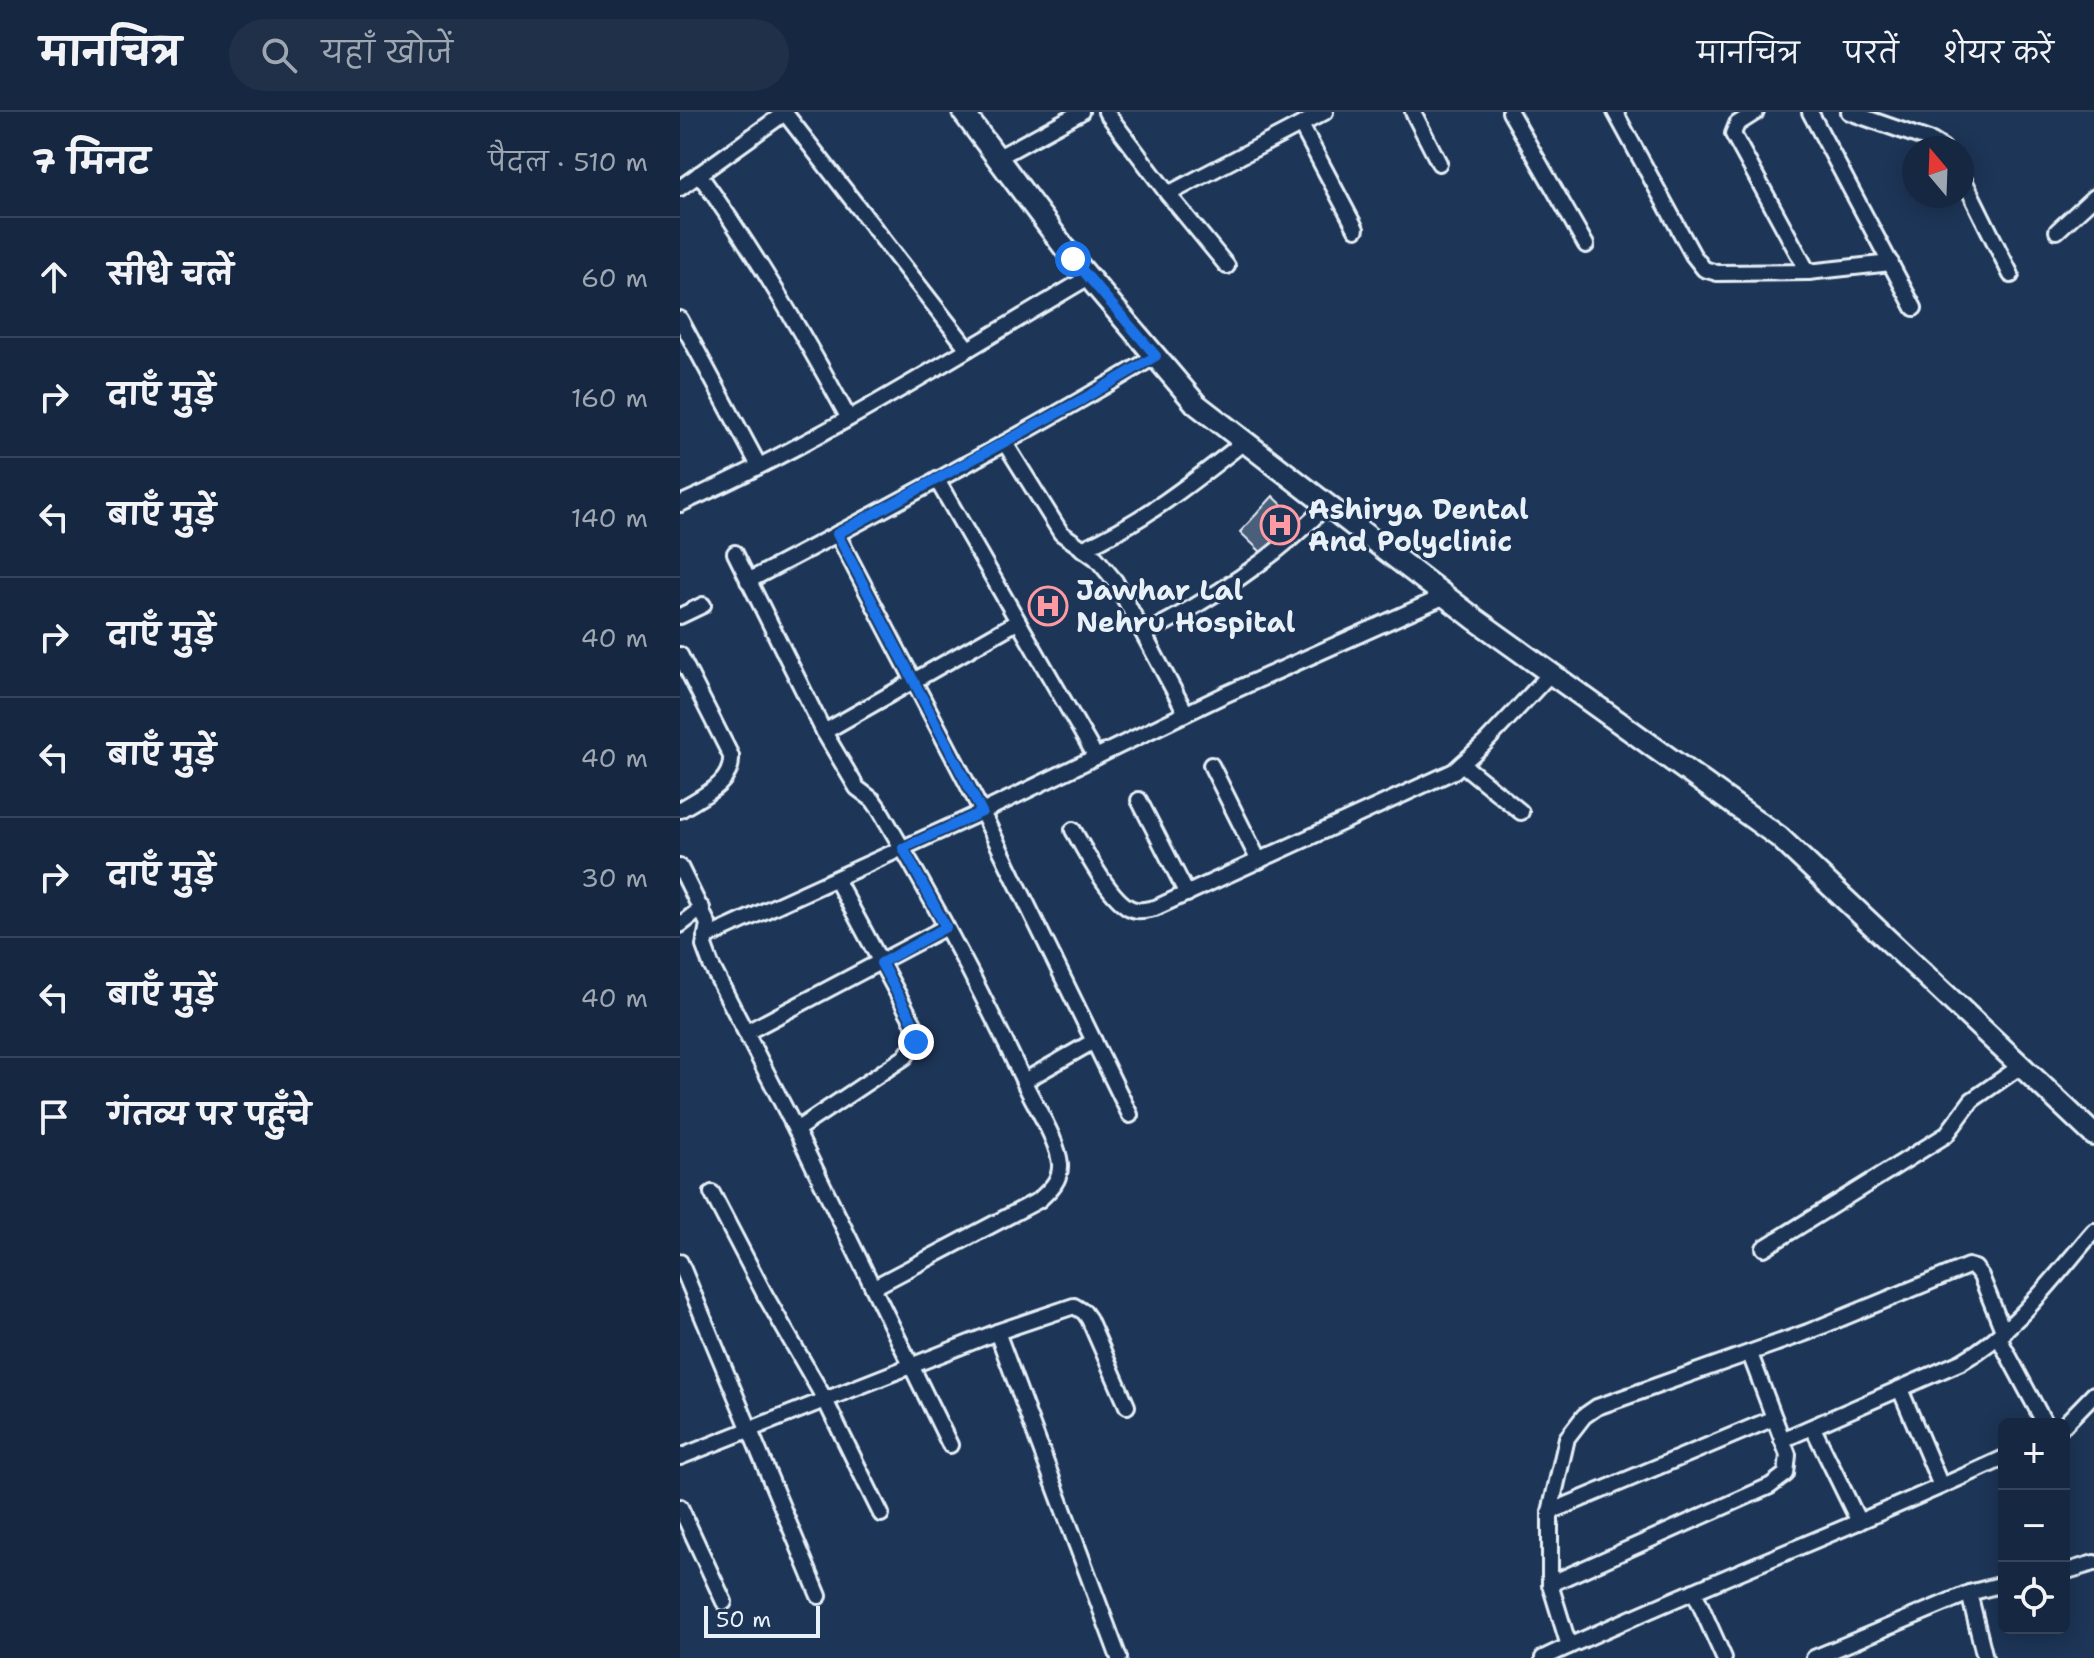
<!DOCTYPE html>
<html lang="hi">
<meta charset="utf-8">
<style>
body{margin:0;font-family:"Shantell Sans","Playpen Sans Deva",sans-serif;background:#1f3048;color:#f1f3f6}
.controls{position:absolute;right:24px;bottom:24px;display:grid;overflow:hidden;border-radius:12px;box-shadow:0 4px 20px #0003}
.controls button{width:72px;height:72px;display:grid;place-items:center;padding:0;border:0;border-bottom:2px solid #35445a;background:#162841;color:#f1f3f6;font:40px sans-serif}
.compass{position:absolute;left:1222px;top:24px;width:72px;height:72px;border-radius:50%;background:#162841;box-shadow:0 4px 20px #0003;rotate:341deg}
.scale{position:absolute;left:24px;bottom:20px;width:116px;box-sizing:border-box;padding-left:8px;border:4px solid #e8f1f8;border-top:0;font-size:22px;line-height:28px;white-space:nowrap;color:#e8f1f8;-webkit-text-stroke:6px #1d3557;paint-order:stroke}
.stop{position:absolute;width:24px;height:24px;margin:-18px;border:6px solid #1a73e8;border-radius:50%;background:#fff}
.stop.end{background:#1a73e8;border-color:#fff;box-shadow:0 2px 8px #0008}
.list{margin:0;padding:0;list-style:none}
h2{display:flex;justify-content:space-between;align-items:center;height:104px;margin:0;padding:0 32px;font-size:34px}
h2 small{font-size:26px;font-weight:400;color:#9ea6b1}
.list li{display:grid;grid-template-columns:52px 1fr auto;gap:24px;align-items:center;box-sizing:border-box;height:120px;padding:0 32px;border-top:2px solid #35445a}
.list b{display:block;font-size:30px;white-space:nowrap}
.list em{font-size:26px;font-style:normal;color:#9ea6b1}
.icon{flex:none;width:44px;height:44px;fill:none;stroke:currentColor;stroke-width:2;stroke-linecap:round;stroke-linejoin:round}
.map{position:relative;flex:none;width:1414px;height:1546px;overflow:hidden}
header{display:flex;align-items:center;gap:48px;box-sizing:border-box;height:112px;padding:0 40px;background:#162841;border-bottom:2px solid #35445a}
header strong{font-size:38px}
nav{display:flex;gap:44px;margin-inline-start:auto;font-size:28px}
.search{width:560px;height:72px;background:#1f3048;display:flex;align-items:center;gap:20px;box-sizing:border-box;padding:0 28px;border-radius:44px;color:#9ea6b1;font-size:30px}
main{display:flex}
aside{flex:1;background:#162841}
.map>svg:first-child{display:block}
</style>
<header>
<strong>मानचित्र</strong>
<div class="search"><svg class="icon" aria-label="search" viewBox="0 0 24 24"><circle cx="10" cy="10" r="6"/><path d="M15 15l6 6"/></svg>यहाँ खोजें</div>
<nav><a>मानचित्र</a><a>परतें</a><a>शेयर करें</a></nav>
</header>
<main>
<aside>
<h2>7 मिनट<small>पैदल · 510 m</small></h2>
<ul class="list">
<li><svg class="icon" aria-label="ahead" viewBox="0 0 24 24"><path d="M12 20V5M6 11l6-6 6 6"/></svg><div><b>सीधे चलें</b></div><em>60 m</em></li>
<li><svg class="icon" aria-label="right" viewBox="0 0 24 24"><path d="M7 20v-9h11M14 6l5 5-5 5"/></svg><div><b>दाएँ मुड़ें</b></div><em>160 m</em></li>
<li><svg class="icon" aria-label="left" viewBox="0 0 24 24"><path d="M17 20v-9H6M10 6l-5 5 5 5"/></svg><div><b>बाएँ मुड़ें</b></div><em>140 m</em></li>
<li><svg class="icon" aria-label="right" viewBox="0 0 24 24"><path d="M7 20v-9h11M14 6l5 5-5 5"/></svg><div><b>दाएँ मुड़ें</b></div><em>40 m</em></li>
<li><svg class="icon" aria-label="left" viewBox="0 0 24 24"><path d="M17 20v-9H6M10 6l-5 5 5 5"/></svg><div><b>बाएँ मुड़ें</b></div><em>40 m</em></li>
<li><svg class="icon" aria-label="right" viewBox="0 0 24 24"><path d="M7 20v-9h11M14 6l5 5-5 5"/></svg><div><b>दाएँ मुड़ें</b></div><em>30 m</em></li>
<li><svg class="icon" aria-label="left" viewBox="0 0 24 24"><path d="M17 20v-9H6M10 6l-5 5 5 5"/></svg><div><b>बाएँ मुड़ें</b></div><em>40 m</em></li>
<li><svg class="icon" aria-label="arrive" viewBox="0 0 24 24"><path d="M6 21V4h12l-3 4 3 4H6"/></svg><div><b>गंतव्य पर पहुँचे</b></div></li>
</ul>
</aside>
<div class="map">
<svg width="1414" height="1546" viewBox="0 0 1414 1546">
<rect width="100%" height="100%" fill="#1d3557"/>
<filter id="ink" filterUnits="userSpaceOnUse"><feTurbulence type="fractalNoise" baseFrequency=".0125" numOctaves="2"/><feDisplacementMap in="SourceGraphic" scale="16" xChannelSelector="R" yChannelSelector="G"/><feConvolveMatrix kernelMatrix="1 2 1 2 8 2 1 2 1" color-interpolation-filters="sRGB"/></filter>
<g filter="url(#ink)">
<!-- building -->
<g fill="#495e7a" stroke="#e8f1f8" stroke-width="2">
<path d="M593,384L616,406L583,442L560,420Z"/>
<path d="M366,481L367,485L374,482L375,485L381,486L385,493L376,497L375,494L372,495L373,502L365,505L362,498L358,499L356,494L359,493L356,485Z"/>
</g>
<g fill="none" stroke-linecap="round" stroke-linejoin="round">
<!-- street casing -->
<g stroke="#e8f1f8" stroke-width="20">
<g id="street">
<path d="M426,0L488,82L547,154"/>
<path d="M733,0L759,51"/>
<path d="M830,0L906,133"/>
<path d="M935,0L1013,143L1024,157L1037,161L1128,160L1211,151"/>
<path d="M1076,0L1057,12L1053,22L1128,160"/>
<path d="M1130,0L1234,196"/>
<path d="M1169,0L1252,29L1263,36"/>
<path d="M105,1L288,237"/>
<path d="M621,13L676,117"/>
<path d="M317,46L401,0"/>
<path d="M19,62C75,140 123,221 168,305"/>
<path d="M1282,64L1331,163"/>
<path d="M0,76L106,0"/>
<path d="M488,82L645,0"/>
<path d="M1377,119L1414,85"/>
<path d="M0,207L79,354"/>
<path d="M325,331L381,421L416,446L435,469L506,601"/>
<path d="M257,368L416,645"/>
<path d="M0,392C142,329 275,244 409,165"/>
<path d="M157,422L302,700L450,1003"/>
<path d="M402,437C463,410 513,370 565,329"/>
<path d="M55,441L144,620L177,676L193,688L200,698C253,787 302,879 346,974C356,995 378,1029 380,1052C381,1068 370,1078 359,1088L194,1175"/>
<path d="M68,469C206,397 343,323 476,244"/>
<path d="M0,504L23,493"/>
<path d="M464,522C532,487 593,448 647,393"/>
<path d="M0,543L51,644C53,673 21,684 0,698"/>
<path d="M144,620L337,510"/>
<path d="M782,652L841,700"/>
<path d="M531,653L579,749"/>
<path d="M459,688L507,782"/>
<path d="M393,718C405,738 433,795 456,798C462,799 469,797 475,796L774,659L805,631L871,561"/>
<path d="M0,755L28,812L24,834L31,853L116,1018L270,1333"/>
<path d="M0,813L22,796"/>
<path d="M25,826L302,700L544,583L765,484"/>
<path d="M67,920L266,815"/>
<path d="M344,969L414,929"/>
<path d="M116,1018L225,945L236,930L234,912L156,767"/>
<path d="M32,1081L85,1183L144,1286L201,1402"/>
<path d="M1084,1136L1266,1023L1292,988L1341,954"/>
<path d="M0,1150L139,1484"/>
<path d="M317,1220L439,1546"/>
<path d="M1319,1226L1365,1312"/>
<path d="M1220,1277L1261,1374"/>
<path d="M1384,1313L1414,1282"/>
<path d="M1133,1316L1179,1410"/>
<path d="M1102,1328L1281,1250C1336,1219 1373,1166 1414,1119"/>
<path d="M0,1345L317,1220L394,1194L404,1200L409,1207L447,1294"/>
<path d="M0,1395L44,1490"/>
<path d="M870,1400L1094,1306"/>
<path d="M1384,1460L1414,1451"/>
<path d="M870,1472L1090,1374L1106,1362L1108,1343L1070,1242"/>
<path d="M1014,1479L1044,1546"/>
<path d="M1289,1481L1305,1546"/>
<path d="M889,1534L870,1472V1400L887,1326L904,1304L917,1295L1128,1220L1288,1154L1295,1156L1301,1164L1324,1221"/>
<path d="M863,1546C1015,1475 1172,1416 1324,1346"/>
<path d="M1134,1546L1289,1481L1324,1472"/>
</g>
</g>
<!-- secondary casing -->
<g stroke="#e8f1f8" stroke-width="26">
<path id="secondary" d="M283,0L393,147L516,292L795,507L1099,725L1414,1023"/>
</g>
<!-- street -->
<use href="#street" stroke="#1d3557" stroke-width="14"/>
<!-- secondary -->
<use href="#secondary" stroke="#1d3557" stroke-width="20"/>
</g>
</g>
<g fill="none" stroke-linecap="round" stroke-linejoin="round" filter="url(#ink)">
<!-- route -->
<path stroke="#1a73e8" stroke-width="10" d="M236,930L234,912L201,851L266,815L223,736L302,700L157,422L403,287L476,244L393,147"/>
</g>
<!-- icons -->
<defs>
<g id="hospital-ring" transform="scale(2)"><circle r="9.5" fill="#1d3557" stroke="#ff9aa2" stroke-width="1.5"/><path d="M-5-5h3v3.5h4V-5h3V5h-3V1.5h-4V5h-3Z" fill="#ff9aa2"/></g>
</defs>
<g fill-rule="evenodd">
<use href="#hospital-ring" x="600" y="413"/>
<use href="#hospital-ring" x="368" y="494"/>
</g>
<g text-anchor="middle" stroke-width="6" stroke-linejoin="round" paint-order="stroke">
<!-- poi labels -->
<g font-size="28" font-weight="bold" fill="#e8f1f8" stroke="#1d3557" text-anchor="start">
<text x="628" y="407">Ashirya Dental<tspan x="628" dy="32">And Polyclinic</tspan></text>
<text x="396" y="488">Jawhar Lal<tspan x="396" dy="32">Nehru Hospital</tspan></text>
</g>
</g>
</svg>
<div class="controls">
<button>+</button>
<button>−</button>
<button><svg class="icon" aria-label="locate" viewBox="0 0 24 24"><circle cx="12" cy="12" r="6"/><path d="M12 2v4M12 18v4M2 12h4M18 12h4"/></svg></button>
</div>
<svg class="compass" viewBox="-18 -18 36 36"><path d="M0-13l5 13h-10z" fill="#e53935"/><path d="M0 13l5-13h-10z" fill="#9ea6b1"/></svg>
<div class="scale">50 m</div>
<div class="stop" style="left:393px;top:147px"></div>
<div class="stop end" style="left:236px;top:930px"></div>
</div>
</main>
